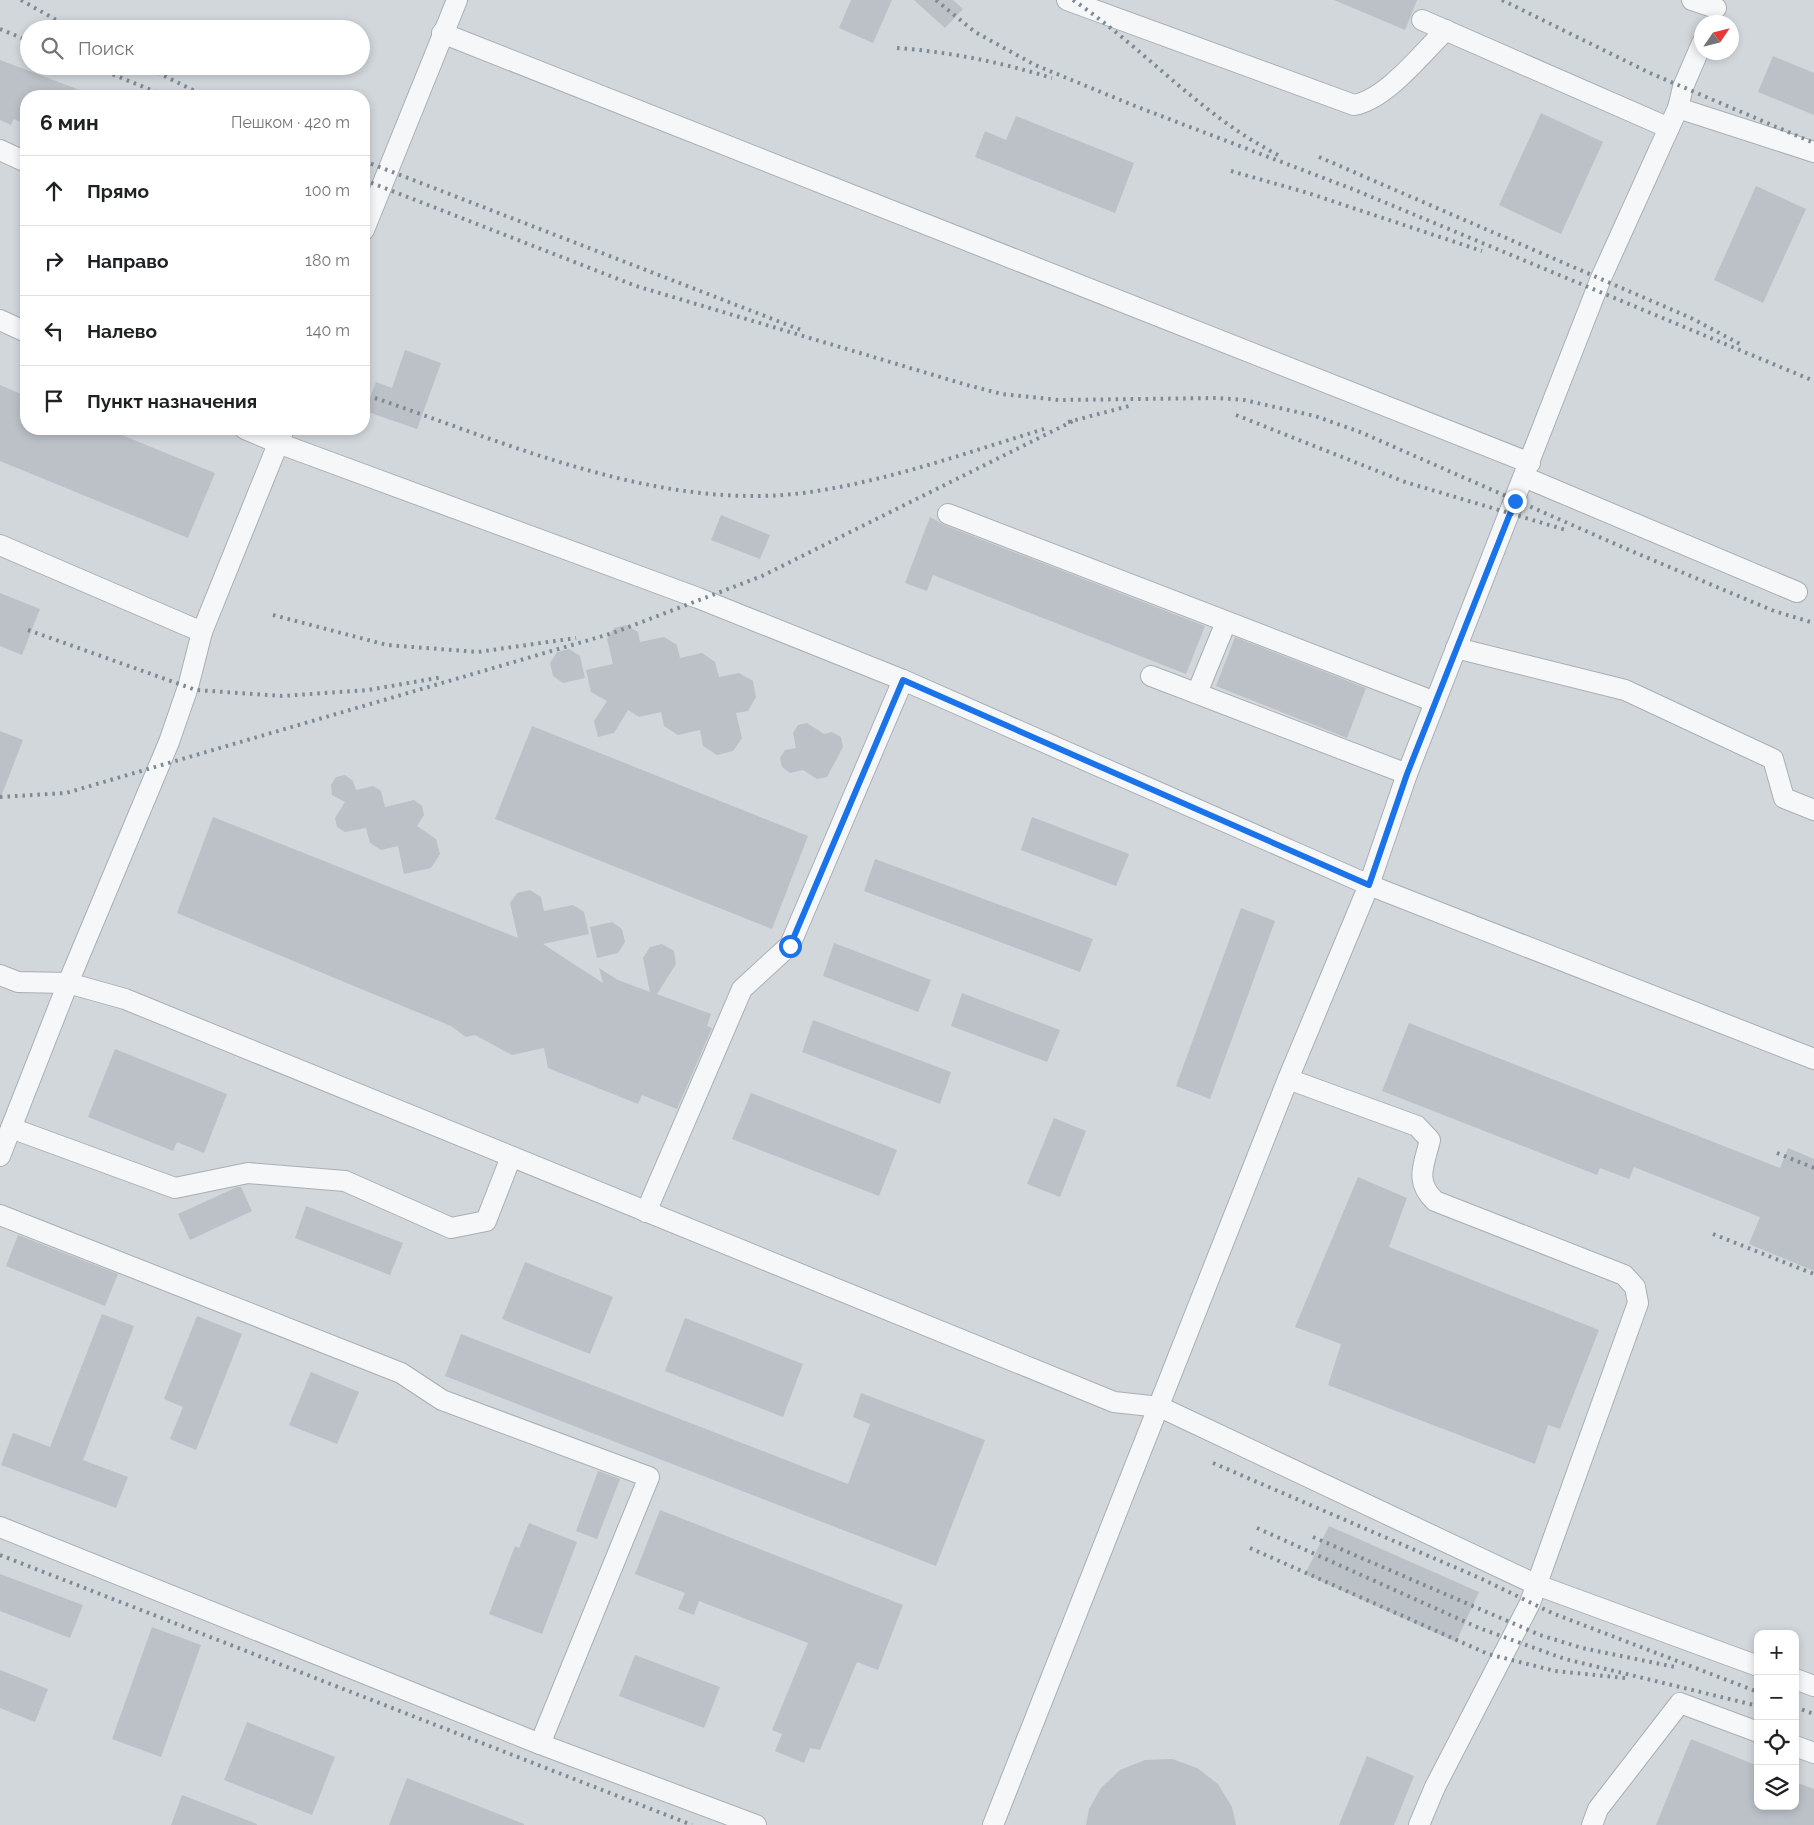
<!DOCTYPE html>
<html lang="ru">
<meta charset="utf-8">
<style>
body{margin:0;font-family:Raleway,sans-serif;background:#f2f2f2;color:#202124}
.controls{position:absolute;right:15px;bottom:15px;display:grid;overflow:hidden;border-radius:10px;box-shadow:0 2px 8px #0003}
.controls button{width:45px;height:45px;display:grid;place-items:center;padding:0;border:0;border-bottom:1px solid #e0e0e0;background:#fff;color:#202124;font:25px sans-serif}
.compass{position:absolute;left:1694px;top:15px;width:45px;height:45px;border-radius:50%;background:#fff;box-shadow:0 2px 8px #0003;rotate:55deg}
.stop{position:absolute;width:15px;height:15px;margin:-11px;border:4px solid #1a73e8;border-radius:50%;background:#fff}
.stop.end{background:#1a73e8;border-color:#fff;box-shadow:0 1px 5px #0008}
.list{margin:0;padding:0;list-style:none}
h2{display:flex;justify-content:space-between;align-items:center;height:65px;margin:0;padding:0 20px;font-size:21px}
h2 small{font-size:16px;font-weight:400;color:#757577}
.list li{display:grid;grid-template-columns:32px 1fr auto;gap:15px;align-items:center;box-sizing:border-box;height:70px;padding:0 20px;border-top:1px solid #e0e0e0}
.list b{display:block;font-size:19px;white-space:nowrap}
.list em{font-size:16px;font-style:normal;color:#757577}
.icon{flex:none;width:28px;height:28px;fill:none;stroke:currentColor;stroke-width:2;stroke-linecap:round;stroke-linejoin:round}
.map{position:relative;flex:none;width:1814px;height:1825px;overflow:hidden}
.search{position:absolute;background:#fff;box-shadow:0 2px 8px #0003;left:20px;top:20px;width:350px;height:55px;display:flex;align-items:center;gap:12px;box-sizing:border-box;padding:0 18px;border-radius:28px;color:#757577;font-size:19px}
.panel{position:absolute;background:#fff;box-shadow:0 2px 8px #0003;left:20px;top:90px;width:350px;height:345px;border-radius:20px}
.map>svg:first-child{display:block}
</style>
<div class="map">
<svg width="1814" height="1825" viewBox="0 0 1814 1825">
<rect width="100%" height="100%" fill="#e3e7ea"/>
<!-- built -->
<path fill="#d2d7dc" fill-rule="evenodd" d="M0,0H1814V1825H0ZM1702,22H1732V52H1702ZM29,29H361V66H29ZM26,96H364V429H26ZM1758,1634H1795V1806H1758Z"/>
<!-- building -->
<g fill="#bbc1c7">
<path d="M851,0H892L873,43L839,28Z"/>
<path d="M914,0H953L963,9L945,28Z"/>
<path d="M1334,0H1417L1405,30Z"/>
<path d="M1773,56L1814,73V115L1758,92Z"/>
<path d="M0,60L93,95V96H26V125L14,119L11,125L0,120Z"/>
<path d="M1541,113L1603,142L1561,234L1499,205Z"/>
<path d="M1016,116L1134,163L1115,213L975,157L985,131L1006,140Z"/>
<path d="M1756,186L1806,209L1763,303L1714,280Z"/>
<path d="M405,350L441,363L417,429L365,411L376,382L392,388Z"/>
<path d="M0,385L26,396V429H107L215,473L188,538L0,461Z"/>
<path d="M721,515L770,535L760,559L711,540Z"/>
<path d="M930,517L944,525L1205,626L1186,674L933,575L927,591L905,583Z"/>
<path d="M0,593L40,609L22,655L0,646Z"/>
<path d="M626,625L638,632L640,642L664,637L677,645L680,658L702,653L715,662L719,677L739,673L753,681L756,697L748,711L736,713L742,738L733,751L717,755L703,746L700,730L678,735L664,726L661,712L639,717L628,710L614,733L598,737L594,721L607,701L591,692L586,670L613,664L607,639L614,628Z"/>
<path d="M1235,637L1366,688L1347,738L1216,686Z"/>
<path d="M569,649L580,656L585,678L563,683L553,676L550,663L557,652Z"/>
<path d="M807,723L824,734L832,732L841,737L843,747L827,777L817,779L803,770L790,773L782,767L780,758L785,750L796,748L793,733L798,725Z"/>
<path d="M532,726L808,836L772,929L495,819Z"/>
<path d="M0,731L23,740L1,797H0Z"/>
<path d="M345,775L353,781L356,790L373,786L381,791L385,807L414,800L422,806L424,815L417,826L436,839L440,854L431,868L404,874L398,846L381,850L370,843L366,828L345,832L337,827L335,818L345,802L332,795L331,785L336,777Z"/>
<path d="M213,817L518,938L510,903L517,893L530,890L541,897L544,911L573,905L584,912L589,934L543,944L603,983L599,968L618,980L650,992L643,958L650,947L662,944L674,951L676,964L657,994L711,1014L707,1026L712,1028L677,1109L642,1095L638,1104L548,1068L544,1048L512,1055L475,1035L466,1037L451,1026L177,913Z"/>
<path d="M1032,817L1129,854L1116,886L1021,850Z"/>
<path d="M875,859L1093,939L1080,972L864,891Z"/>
<path d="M1241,908L1275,921L1210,1099L1176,1086Z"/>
<path d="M612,922L622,929L625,942L618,953L597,958L590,927Z"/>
<path d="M834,943L931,980L918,1012L823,976Z"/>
<path d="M962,993L1060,1030L1047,1062L951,1026Z"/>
<path d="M813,1020L951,1072L940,1104L802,1052Z"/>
<path d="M1409,1023L1780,1168L1788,1148L1814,1159V1271L1749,1244L1760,1217L1634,1167L1629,1179L1600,1168L1597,1175L1382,1091Z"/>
<path d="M115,1049L227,1094L204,1153L177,1142L173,1151L88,1117Z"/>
<path d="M751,1093L897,1150L879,1196L732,1139Z"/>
<path d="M1054,1118L1086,1131L1060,1197L1027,1184Z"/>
<path d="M1358,1177L1407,1198L1389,1247L1599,1330L1560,1429L1548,1425L1535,1464L1328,1385L1341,1344L1295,1327Z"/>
<path d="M237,1187H241L252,1211L190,1240L178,1214Z"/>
<path d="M306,1206L403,1243L390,1275L295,1238Z"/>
<path d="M18,1235L118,1274L105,1306L6,1266Z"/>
<path d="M525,1262L613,1297L590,1354L502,1319Z"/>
<path d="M102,1314L134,1326L83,1460L128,1477L116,1508L1,1465L13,1433L50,1447Z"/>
<path d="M197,1316L242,1334L196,1450L170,1439L183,1407L164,1399Z"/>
<path d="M685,1318L803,1364L783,1417L665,1371Z"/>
<path d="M461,1334L848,1484L870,1424L853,1417L861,1393L985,1440L936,1566L445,1376Z"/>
<path d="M311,1372L359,1392L337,1444L289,1425Z"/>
<path d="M598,1471L620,1479L597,1539L576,1531Z"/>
<path d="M660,1510L903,1605L878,1670L857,1662L820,1750L810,1748L804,1763L775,1751L782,1734L772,1730L808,1643L699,1601L694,1615L678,1609L685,1593L635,1574Z"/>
<path d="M529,1523L577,1542L542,1634L489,1614L515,1546L519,1548Z"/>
<path d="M1329,1526L1479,1592L1456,1642L1305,1574Z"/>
<path d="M0,1574L83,1605L70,1638L0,1611Z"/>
<path d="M152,1627L201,1645L161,1757L112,1739Z"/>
<path d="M635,1655L720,1687L704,1728L619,1696Z"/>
<path d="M0,1670L48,1689L35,1722L0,1708Z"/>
<path d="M247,1722L335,1757L312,1815L224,1780Z"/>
<path d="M1691,1739L1758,1766V1806H1795V1782L1814,1789V1825H1656Z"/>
<path d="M1367,1756L1414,1776L1394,1825H1339Z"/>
<path d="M1172,1759L1197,1768L1218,1784L1232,1807L1236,1825H1086L1089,1809L1101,1788L1120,1770L1145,1760Z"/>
<path d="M407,1778L524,1824V1825H389Z"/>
<path d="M182,1795L257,1824V1825H171Z"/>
</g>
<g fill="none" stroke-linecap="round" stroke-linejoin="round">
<!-- minor casing -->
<g stroke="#a8afb4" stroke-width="22">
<g id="minor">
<path d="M1067,0L1354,105C1387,99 1422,53 1446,30"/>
<path d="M1692,0L1716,8"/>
<path d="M1422,20L1669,128"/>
<path d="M442,33L1530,463"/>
<path d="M1678,108L1814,152"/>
<path d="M0,150L26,162"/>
<path d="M364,230L457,0"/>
<path d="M0,320L26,332"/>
<path d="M245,429L278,443L698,598L903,680L1369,885L1814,1059"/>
<path d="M1524,477L1797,592"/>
<path d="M948,514L1435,702"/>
<path d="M0,545L202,632"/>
<path d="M1456,648L1625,690L1773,759L1784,798L1814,810"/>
<path d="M1151,676L1407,774"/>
<path d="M1197,693L1226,622"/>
<path d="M0,975L18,982L68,983L125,999L1114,1402L1160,1407L1537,1585L1758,1666"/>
<path d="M1288,1079L1417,1126L1430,1140C1424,1165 1414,1181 1435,1201L1624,1275L1635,1287L1638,1303L1530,1603L1435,1787L1419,1825"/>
<path d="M11,1128L175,1188L248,1173L345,1181L451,1228L486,1221L511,1157"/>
<path d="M0,1156L68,983L169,742L188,687L202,632L284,429"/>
<path d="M646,1212L742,989L790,945L903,680"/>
<path d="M0,1215L401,1373L442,1400L649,1477L540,1744"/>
<path d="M0,1527L540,1744L756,1825"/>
<path d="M1795,1679L1814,1686"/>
<path d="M1795,1746L1814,1753"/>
<path d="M993,1825L1288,1079L1369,885L1407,774L1601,278L1678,108L1683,87L1702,43"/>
<path d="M1592,1825L1598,1809L1680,1703L1758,1732"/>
</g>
</g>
<!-- minor -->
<use href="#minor" stroke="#f6f7f9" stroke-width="20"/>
<!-- rail -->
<g stroke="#7e8993" stroke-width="4" stroke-dasharray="2.5 5" stroke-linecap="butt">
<path d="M21,0L72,29"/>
<path d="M936,0L975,32L1035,65L1135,106L1355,190L1814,381"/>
<path d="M1073,0C1144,48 1200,115 1278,155"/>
<path d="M1502,0L1650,73L1814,143"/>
<path d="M0,29L29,41"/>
<path d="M897,48C950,52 1000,62 1052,78"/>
<path d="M92,66L166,96"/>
<path d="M144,66L205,96"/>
<path d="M1319,157L1691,318L1740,344"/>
<path d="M364,161L801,330"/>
<path d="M1231,171L1308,193L1482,251"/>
<path d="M364,180L636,286L967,385L1002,394L1059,400L1218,398L1244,400L1315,416L1360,432L1636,553L1774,611L1814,623"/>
<path d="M375,398C509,444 659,511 803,493C886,482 965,453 1044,429"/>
<path d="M1236,415L1405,482L1566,530"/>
<path d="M1068,422L1129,406"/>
<path d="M273,615L387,645L478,652L576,638"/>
<path d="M28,630L196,690L282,696L368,690L443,677"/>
<path d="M0,797L66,793L613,633L762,576L1075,420"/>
<path d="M1777,1153L1814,1168"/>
<path d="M1713,1234L1814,1274"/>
<path d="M1213,1463L1482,1579L1552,1613L1758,1692"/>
<path d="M1257,1528L1479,1628L1565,1659L1758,1706"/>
<path d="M1313,1537L1540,1635L1582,1648L1675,1667"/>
<path d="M1250,1548L1488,1654L1555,1671L1625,1678"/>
<path d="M0,1555L692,1825"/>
<path d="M1795,1707L1814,1714"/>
</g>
</g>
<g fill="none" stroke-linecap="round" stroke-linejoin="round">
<!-- route -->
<path stroke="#1a73e8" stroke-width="6" d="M790,946L903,680L1369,885L1407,774L1515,501"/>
</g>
</svg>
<div class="controls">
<button>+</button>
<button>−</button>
<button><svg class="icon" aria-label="locate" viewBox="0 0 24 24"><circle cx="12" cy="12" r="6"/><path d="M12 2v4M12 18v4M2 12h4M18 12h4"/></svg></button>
<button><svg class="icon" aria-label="layers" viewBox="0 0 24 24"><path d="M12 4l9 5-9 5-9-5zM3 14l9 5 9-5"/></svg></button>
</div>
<svg class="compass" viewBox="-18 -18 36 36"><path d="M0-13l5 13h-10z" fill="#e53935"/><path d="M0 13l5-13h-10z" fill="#757577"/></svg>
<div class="stop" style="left:790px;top:946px"></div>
<div class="stop end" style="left:1515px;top:501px"></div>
<div class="search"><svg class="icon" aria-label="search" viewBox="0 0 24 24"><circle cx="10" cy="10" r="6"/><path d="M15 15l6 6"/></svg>Поиск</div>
<section class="panel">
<h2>6 мин<small>Пешком · 420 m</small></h2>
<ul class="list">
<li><svg class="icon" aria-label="ahead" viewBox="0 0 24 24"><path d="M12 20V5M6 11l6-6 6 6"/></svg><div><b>Прямо</b></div><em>100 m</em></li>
<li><svg class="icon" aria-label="right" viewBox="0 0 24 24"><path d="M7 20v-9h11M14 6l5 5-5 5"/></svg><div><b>Направо</b></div><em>180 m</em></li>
<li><svg class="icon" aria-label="left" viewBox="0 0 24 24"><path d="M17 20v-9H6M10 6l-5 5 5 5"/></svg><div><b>Налево</b></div><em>140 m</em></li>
<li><svg class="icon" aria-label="arrive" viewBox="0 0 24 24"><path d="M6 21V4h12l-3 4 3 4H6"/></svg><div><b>Пункт назначения</b></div></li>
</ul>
</section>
</div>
